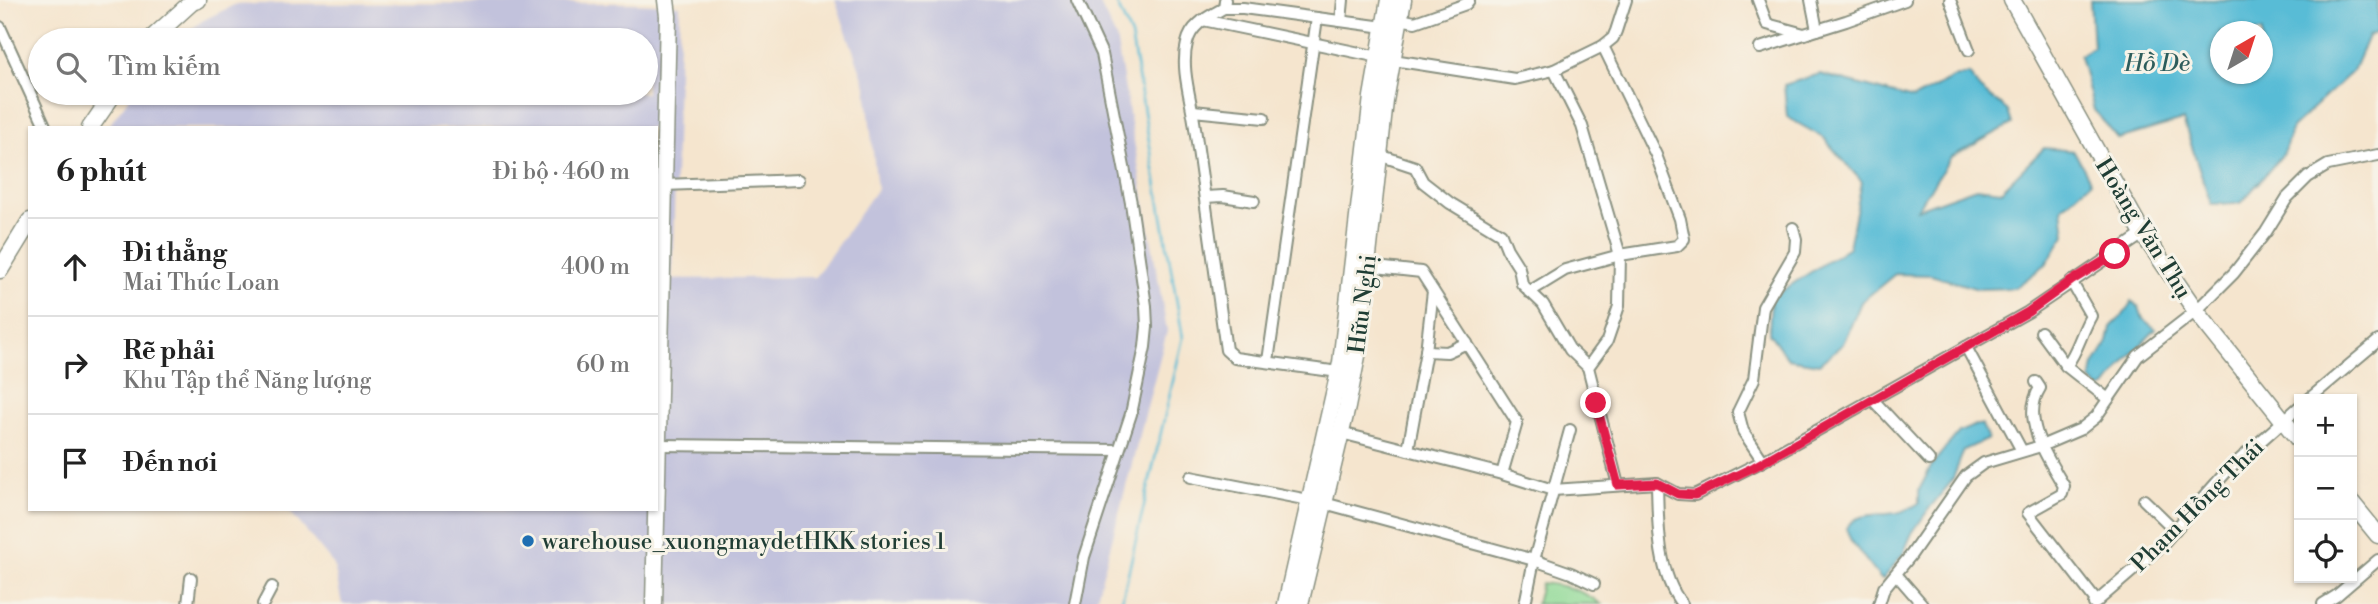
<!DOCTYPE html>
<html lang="vi">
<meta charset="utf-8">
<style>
body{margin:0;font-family:"Libre Bodoni",serif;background:#f2f2f2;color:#222}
.controls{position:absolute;right:21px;bottom:21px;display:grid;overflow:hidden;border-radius:0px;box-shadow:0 2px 5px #0004}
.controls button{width:63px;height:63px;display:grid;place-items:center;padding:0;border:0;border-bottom:2px solid #e0e0e0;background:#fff;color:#222;font:35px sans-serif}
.compass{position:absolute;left:2210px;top:21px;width:63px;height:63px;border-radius:50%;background:#fff;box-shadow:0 2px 5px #0004;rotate:39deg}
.stop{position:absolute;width:21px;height:21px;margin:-16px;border:5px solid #e11d48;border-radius:50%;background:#fff}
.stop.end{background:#e11d48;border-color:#fff;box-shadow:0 2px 7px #0008}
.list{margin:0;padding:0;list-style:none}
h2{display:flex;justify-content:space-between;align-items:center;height:91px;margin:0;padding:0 28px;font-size:30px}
h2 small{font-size:23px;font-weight:400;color:#767676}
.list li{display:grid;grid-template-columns:46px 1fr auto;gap:21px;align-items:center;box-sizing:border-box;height:98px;padding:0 28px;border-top:2px solid #e0e0e0}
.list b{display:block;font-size:26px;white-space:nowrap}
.list p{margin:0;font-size:23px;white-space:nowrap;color:#767676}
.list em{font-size:23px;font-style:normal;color:#767676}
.icon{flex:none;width:38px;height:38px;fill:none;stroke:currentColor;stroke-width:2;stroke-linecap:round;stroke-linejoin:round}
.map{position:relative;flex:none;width:2378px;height:604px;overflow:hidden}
.search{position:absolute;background:#fff;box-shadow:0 2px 5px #0004;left:28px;top:28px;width:630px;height:77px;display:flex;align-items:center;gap:18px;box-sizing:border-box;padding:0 24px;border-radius:38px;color:#767676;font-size:26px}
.panel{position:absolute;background:#fff;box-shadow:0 2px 5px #0004;left:28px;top:126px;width:630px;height:385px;border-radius:0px}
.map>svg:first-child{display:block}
</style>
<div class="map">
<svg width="2378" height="604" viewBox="0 0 2378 604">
<rect width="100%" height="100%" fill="#f7f3e8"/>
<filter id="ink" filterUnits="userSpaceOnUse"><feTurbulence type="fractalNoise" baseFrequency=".0143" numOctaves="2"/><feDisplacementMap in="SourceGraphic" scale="14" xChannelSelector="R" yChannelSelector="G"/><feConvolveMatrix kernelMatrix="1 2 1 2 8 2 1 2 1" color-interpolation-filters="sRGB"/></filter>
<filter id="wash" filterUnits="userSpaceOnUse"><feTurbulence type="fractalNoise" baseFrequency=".00686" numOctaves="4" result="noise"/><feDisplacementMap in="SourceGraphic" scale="28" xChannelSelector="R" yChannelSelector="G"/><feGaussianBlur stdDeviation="1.57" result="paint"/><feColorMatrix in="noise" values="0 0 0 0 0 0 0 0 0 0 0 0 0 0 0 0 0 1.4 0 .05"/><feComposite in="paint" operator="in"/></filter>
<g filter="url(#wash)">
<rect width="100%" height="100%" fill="#f5e5ce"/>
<!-- industrial -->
<path fill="#c2c2dc" d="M835,0H1098L1116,38L1167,331L1095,604H342L334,565L288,509H656V128H107L133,93H646V40H177L202,21L236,4L629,3L680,5L672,279L815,277L877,189L866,86Z"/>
<!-- green -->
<path fill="#8ed995" stroke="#568b64" stroke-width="2" d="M1541,583C1564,585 1582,590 1601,604H1536Z"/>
<!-- water -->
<g fill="#58bcd6" stroke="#3c7c85" stroke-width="2" fill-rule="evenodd">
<path d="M2090,0H2378V32L2368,36L2353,71L2292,128L2283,154L2241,203L2211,204L2183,120L2118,139L2094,110L2080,56L2093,47ZM2220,32H2262V74H2220Z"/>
<path d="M1820,74L1913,99L1953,78L1969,74L1980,89L2008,111L2012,124L1951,157L1917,209L1976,188L2001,191L2044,148L2074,151L2091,182L2062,208L2065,235L2046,264L2015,288L1978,289L1931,275L1895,274L1861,302L1843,344L1819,364L1788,359L1769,333L1771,298L1849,247L1862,182L1824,138L1787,117L1784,85Z"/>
<path d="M2132,301L2139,307L2143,319L2156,329L2129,357L2106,387L2100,389L2091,380L2094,365L2108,342L2111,327L2124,314Z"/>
<path d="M1976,425H1982L1988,439L1964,450L1952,481L1931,506L1912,533L1903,554L1883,579L1880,578L1851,541L1846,528C1856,514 1871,515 1887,514C1898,514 1910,509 1919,503V490L1933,463L1959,432Z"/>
</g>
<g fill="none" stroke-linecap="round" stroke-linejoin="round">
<!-- stream -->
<path stroke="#58bcd6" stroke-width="2.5" d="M1115,0L1131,36L1183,338L1121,604"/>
</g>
</g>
<g filter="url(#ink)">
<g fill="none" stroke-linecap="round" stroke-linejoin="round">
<!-- street casing -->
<g stroke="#8a9181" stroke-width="14">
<g id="street">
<path d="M1225,0L1224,8C1208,17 1191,24 1187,43C1180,70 1192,101 1195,128C1206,202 1216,276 1226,350L1235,358L1339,372"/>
<path d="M1758,0L1767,24L1804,34"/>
<path d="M1811,0L1817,30"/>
<path d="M1950,0L1969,50"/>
<path d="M1224,8H1243L1384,27"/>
<path d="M1400,19L1415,22L1466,4L1469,0"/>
<path d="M1203,20L1393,60L1515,79L1554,70L1603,46L1613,38L1616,31L1626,0"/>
<path d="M1341,21L1343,0"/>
<path d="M0,27L46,128"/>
<path d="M1760,48L1846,21L1905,0"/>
<path d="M1554,70L1582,126L1620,255L1619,306L1607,341L1588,367L1618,485"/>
<path d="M1193,111L1264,118"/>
<path d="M1379,155L1415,167L1423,182L1450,203L1501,234L1507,249L1519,268L1522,284L1543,304L1570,350L1588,367"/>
<path d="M664,185L799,180"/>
<path d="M1205,197L1223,196L1254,201"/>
<path d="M2071,281L2091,316C2081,333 2078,351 2066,366L2108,399"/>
<path d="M1529,292L1565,270L1620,255L1677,246L1684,239L1680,219L1656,155L1603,46"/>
<path d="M2041,332L2066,366"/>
<path d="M1966,347L2022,451"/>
<path d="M1426,351L1447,352L1467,343"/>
<path d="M1268,361L1317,18"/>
<path d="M2036,382L2040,388C2020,419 2048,459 2064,486L2062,494L2028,513L2097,602"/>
<path d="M2309,399L2378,341"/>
<path d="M1873,400L1929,460"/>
<path d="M1341,433L1502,474L1517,422L1421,272L1367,266"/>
<path d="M659,445L1119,450"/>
<path d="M1408,450L1426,351L1433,291"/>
<path d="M1763,461L1743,431L1738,412L1754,379L1763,307L1795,252L1796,239L1793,228"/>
<path d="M1502,474L1553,490L1657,483L1678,494L1695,495L1763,461L2028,312L2143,234"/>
<path d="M1191,477L1324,503L1534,560L1571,573L1594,584"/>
<path d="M1657,483C1658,521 1657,573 1682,604"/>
<path d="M2144,500L2175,530"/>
<path d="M1896,574L1922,604"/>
<path d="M188,604L191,578"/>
<path d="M263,604L272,587"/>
<path d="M1075,604L1084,557L1131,414L1145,347L1147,327L1146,306L1131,203L1102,54L1077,0"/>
<path d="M1525,604L1534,560L1570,430"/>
<path d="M1879,604L1884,588L1911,555L1966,476L1984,463L2041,446L2081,429L2096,417L2138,356L2196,311L2234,273L2266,232L2287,198L2308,177L2328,165L2378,155"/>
<path d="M2094,604L2159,548L2227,471L2299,407"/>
<path d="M2323,604L2336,596L2378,560"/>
</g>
</g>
<!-- secondary casing -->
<g stroke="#8a9181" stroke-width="19">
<g id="secondary">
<path d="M2012,0L2143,234L2196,311L2299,440"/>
<path d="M150,40L192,2L198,0"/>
<path d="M90,128L114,93"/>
<path d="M0,270L30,221"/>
<path d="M2352,503L2378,535"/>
<path d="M654,604L668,16L666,0"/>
<path d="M1286,604L1341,363L1372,97L1389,0"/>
<path d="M1300,604L1347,407L1357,356L1385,101L1403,0"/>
</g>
</g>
<!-- street -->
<use href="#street" stroke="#fff" stroke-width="10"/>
<!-- secondary -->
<use href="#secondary" stroke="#fff" stroke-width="16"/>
</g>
</g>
<g fill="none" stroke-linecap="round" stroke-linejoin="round" filter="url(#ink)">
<!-- route -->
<path stroke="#e11d48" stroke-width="9" d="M1596,403L1618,485L1657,483L1678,494L1695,495L1754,467L2028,312L2071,281L2115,254"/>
</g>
<!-- markers -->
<circle fill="#1f6fb2" stroke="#f7f3e8" stroke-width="2.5" cx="528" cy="541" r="7"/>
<g text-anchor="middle" stroke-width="6" stroke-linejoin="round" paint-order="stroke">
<!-- street labels -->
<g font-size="23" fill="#1f3d34" stroke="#f7f3e8">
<text transform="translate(2144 228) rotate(58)" y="8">Hoàng Văn Thụ</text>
<text transform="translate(1362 304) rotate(-83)" y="8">Hữu Nghị</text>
<text transform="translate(2197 505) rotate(-45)" y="8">Phạm Hồng Thái</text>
</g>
<!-- poi labels -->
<g font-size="23" fill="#1f3d34" stroke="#f7f3e8" text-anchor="start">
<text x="542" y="549">warehouse_xuongmaydetHKK stories 1</text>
</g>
<!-- water labels -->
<g font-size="24" font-style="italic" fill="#2d5d5c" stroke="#f7f3e8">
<text x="2157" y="71">Hồ Dè</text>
</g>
</g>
</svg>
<div class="controls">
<button>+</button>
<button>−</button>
<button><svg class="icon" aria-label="locate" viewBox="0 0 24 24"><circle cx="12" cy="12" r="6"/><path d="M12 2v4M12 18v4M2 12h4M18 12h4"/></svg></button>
</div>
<svg class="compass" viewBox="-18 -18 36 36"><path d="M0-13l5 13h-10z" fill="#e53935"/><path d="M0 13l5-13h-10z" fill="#767676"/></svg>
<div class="stop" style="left:2115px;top:254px"></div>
<div class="stop end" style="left:1596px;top:403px"></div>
<div class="search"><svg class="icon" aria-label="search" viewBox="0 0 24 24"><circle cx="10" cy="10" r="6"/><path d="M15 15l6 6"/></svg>Tìm kiếm</div>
<section class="panel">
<h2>6 phút<small>Đi bộ · 460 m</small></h2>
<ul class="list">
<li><svg class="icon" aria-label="ahead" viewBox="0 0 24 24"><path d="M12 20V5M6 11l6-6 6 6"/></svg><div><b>Đi thẳng</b><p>Mai Thúc Loan</p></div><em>400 m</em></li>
<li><svg class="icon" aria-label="right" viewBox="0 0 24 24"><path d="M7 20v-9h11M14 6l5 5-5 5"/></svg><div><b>Rẽ phải</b><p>Khu Tập thể Năng lượng</p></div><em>60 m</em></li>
<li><svg class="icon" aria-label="arrive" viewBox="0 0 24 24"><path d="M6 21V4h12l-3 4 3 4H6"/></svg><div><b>Đến nơi</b></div></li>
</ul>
</section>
</div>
